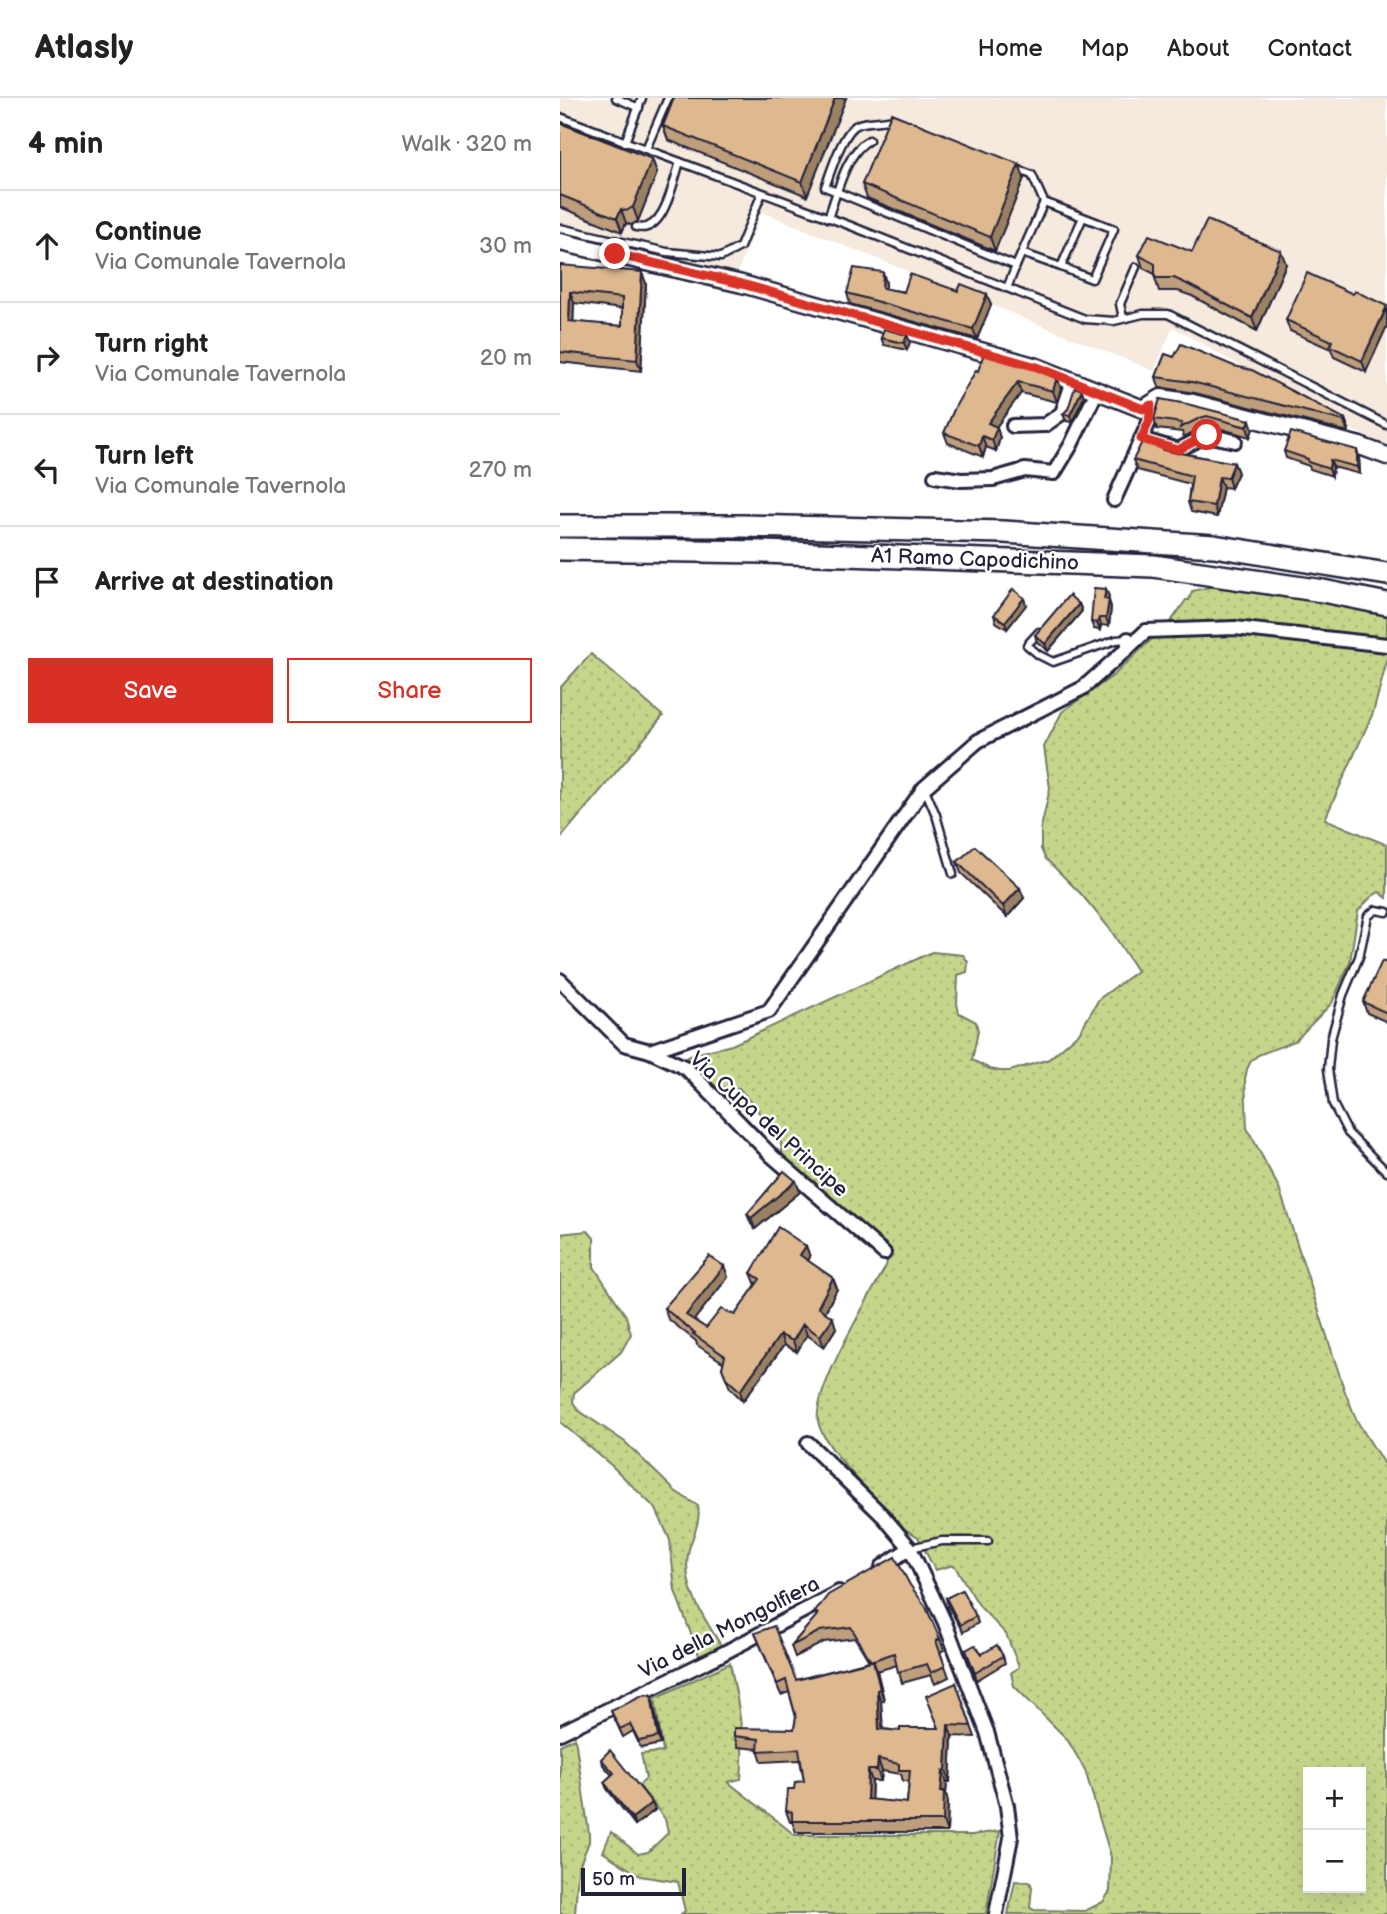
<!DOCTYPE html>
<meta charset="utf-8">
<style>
body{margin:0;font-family:"Balsamiq Sans",sans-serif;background:#f2f2f2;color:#222}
.controls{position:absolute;right:21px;bottom:21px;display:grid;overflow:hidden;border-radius:0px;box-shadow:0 7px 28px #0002}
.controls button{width:63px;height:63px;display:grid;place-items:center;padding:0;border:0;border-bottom:2px solid #e0e0e0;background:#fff;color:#222;font:35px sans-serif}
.scale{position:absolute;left:21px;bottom:18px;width:105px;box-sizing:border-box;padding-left:7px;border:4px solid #22223b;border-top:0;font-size:19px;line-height:24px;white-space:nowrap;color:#22223b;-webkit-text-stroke:5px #fff;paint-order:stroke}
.stop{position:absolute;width:21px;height:21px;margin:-16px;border:5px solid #d93025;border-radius:50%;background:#fff}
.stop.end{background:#d93025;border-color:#fff;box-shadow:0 2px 7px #0008}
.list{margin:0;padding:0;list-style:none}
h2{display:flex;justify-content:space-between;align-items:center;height:91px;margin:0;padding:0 28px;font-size:30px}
h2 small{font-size:23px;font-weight:400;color:#767676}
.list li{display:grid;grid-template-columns:46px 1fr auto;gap:21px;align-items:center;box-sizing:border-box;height:112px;padding:0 28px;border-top:2px solid #e0e0e0}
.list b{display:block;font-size:26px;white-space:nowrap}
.list p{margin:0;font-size:23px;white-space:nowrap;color:#767676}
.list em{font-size:23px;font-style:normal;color:#767676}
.actions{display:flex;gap:14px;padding:21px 28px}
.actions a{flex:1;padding:16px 0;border:2px solid #d93025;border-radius:0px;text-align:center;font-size:24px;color:#d93025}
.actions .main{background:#d93025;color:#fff}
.icon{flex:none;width:38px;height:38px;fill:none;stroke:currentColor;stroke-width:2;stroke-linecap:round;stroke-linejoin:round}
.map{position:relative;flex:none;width:827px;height:1816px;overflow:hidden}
header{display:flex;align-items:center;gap:42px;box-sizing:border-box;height:98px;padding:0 35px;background:#fff;border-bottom:2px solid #e0e0e0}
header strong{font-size:33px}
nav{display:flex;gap:38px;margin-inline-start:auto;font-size:24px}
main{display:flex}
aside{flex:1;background:#fff}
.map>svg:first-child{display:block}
</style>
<header>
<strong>Atlasly</strong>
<nav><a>Home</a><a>Map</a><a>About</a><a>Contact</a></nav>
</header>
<main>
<aside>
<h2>4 min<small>Walk · 320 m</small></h2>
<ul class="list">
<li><svg class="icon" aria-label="ahead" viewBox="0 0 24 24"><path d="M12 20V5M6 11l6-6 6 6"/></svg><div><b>Continue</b><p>Via Comunale Tavernola</p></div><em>30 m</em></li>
<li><svg class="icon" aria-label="right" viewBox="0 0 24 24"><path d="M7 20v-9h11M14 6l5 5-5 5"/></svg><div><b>Turn right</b><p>Via Comunale Tavernola</p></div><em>20 m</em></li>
<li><svg class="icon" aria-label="left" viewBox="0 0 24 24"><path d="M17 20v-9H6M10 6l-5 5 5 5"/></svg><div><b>Turn left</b><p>Via Comunale Tavernola</p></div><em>270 m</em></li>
<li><svg class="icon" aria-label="arrive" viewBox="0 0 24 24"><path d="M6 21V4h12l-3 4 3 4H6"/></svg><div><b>Arrive at destination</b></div></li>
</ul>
<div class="actions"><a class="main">Save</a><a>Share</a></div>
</aside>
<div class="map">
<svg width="827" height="1816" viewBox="0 0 827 1816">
<defs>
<pattern id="grass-dots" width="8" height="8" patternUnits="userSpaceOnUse" patternTransform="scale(1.75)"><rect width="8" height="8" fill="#c5d68b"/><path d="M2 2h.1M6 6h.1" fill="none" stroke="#a9b779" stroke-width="1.8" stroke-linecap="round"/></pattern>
</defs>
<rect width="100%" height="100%" fill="#fff"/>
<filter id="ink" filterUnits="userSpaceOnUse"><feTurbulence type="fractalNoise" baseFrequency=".0143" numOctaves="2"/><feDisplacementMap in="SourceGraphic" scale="14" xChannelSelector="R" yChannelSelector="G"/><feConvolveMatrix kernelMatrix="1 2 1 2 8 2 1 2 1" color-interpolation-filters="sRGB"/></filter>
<g filter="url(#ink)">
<!-- built -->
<path fill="#f5eadd" d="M0,0H827V347L789,331L613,229L594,273L202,114L176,178L0,138Z"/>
<!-- grass -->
<g fill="url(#grass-dots)" stroke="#747c63" stroke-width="2" fill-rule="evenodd">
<path d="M664,486L827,517V563L813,615L765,721L827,747V800L819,794L811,799L798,813L790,864L772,905L735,943L698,957L691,963L687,971L685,981L687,1030L719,1090L785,1294L797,1323L827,1371V1816H448L455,1783L470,1784L472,1789L470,1810L474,1812L525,1813L543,1804L550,1793L551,1759L525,1672L507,1641L454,1588L451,1575L459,1569L446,1536L420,1509L394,1467L375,1472L358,1439L345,1431C324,1407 263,1352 258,1323C253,1291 309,1200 326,1168L330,1150L235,1071L226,1080L220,1040L179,990L132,988L114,971L130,957L172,947L372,854L403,857L408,864L407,874L398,877L397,906L399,915L416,924L418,933L412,962L430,971L440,973H450L489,961L519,935L539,901L577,873L550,831L522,797L485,760L481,751V730L490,690L484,649L502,614L554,577L612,522L626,502H629L632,493ZM748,1674H801V1790H748Z"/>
<path d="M31,556L103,618L0,741V590Z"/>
<path d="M28,1133L34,1140V1169L66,1218L71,1236L61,1254L14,1295L13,1304L18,1312L65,1344L115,1393L138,1408C141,1424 133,1437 129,1451C120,1489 144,1519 162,1549L140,1560L115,1493L110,1442L96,1411L52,1368L0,1324V1136Z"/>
<path d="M170,1565C179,1608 185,1638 181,1681L168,1684L235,1737H412L440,1733L426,1816H121L125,1813L118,1784L80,1778L43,1754L51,1734L78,1756L88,1754L108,1735L105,1721L79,1687L86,1680L81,1656L103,1654L95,1600Z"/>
<path d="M15,1640L29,1735V1744L18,1771L15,1816H0V1647Z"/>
</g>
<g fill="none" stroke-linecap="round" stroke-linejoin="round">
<!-- lane casing -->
<g stroke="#22223b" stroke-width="11">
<g id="lane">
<path d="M56,0L79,10"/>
<path d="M0,19L120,64"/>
<path d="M336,22L332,21C321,24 307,23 299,26C283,31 271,74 265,89L456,168L447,190"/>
<path d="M65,44L82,0"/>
<path d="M86,51L108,0"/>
<path d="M456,71L472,77L484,104L554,131L532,181L501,169L523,119"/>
<path d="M268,120C277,96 286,54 309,42"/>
<path d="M76,129C104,137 113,84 120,64L291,128L525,221L554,223L583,216H608L827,327"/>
<path d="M0,130L107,154L161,159L180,149L202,95"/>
<path d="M462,155L501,169"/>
<path d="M456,168L484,104"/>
<path d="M563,220L560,206L576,169"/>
<path d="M479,534L467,547L479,557L493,564L556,542L568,541"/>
<path d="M365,691L376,717L393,776"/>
<path d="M827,814L816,812L808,818L799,859L783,897L771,941L768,971L773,1006L788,1035L827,1074"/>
<path d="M350,1450L382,1443H428"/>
</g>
</g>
<!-- street casing -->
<g stroke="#22223b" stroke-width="18">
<g id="street">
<path d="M453,328L485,327L502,315L513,283"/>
<path d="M581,341L618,352L647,337L675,343"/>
<path d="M375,378L401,382L433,381L465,372L494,375L511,347L537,293"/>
<path d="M554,402L589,324L591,307"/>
<path d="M568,550L586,533L675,530L827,547"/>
<path d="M0,882L64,946L90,953L126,970L212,1058L324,1155"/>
<path d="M90,953L209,913L364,690L418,643L523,590L568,550V541"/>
<path d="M248,1345L323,1418L350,1450L385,1525L427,1634L447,1708L451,1740L436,1816"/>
<path d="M322,1469L350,1450"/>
<path d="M0,1635L158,1558L279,1494"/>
</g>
</g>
<!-- secondary casing -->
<g stroke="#22223b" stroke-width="21">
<path id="secondary" d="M0,144L182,186L477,269L583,311L601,300L633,305L800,348L827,358"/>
</g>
<!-- highway casing -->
<g stroke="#22223b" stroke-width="26">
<g id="highway">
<path d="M0,428H183L444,434L654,448L827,476"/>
<path d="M0,451L203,454L593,468L763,493L827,506"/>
</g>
</g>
<!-- lane -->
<use href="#lane" stroke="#fff" stroke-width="6"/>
<!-- street -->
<use href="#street" stroke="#fff" stroke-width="12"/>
<!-- secondary -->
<use href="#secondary" stroke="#fff" stroke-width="16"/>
<!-- highway -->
<use href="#highway" stroke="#fff" stroke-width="21"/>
</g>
<!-- wall -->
<g fill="#bf9e7b" stroke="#22223b" stroke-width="2" fill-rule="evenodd">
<path d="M114,0H286L247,98L108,42L103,28Z"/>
<path d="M0,25L92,61L97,75L78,123L71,127L66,125L62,134L0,109Z"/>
<path d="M459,66L464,80L435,153L307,100L302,86Z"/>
<path d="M632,154L726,166L697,233L632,198L618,193H599L595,180V176L583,170L579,157Z"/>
<path d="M0,167L86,185L81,273L0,264ZM14,205L62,211V228L13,224Z"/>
<path d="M326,185V191L431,207L417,241L290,206L287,195Z"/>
<path d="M793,196L806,274L774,259L771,251L730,233L726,222Z"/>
<path d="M347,237L350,244L347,252L324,247L321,240Z"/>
<path d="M605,256L785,321L789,331L788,334L635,295L599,289L596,279Z"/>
<path d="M418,273L497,279L501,290L497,304L461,295L436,329L440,340L436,353L426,349L423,359L388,345L384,335Z"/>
<path d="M524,299L512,324L506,323L503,316L508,311Z"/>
<path d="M600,301L693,331L690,339L651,328L643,329L624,339L622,334L597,331L594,321Z"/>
<path d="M605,352L674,365L678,375L671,390L663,389L657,419L631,414L628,404L630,386L577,372L573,362Z"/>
<path d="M724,353L799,359L800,376L773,369L772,378L750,371L749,368L726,360Z"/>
<path d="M549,498L548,502L551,509L549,528L541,527L540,532L534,531L531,524Z"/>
<path d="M519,506L522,513L488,553L477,544L475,537Z"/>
<path d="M466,507L447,531L436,524L434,517Z"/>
<path d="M397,764L464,800L447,819L401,775Z"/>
<path d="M827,865V924L807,915L803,904Z"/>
<path d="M240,1094L195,1131L191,1126L187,1116Z"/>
<path d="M246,1148L250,1159L248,1163L273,1180L277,1191L265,1214L276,1230L264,1249L247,1237L237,1254L224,1247L183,1303L170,1290L162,1270L164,1265L137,1247L136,1243L108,1221L104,1210L164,1168L168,1179L134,1222L146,1230L175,1217L196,1187L191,1175Z"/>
<path d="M386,1500L416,1518L418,1525L403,1534L388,1508Z"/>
<path d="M255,1514L380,1541L384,1552L380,1554L389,1579L375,1586L371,1577L342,1585L337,1567L317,1573L324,1602L321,1603L323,1631L340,1633L378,1630L396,1585L415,1639L392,1638L390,1684H387L386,1696L388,1704L387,1734H236L232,1724H230L226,1713L234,1691L244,1683L240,1662L202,1664L198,1651L178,1649L174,1638L234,1631L236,1619L229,1594L221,1597L195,1535L236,1582L309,1563L295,1540L264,1544L235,1559L231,1548L257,1518ZM322,1673L341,1676L343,1683H349L347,1705L311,1702L312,1683H321Z"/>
<path d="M406,1552L422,1556L443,1558L445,1565L417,1582Z"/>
<path d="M91,1596L93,1603L101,1646L81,1650L73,1633L63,1639L51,1613Z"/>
<path d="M41,1661L95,1712L75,1727L47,1691L44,1684L52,1677L43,1667Z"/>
</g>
<!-- shaded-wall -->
<g fill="#9b8164" stroke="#22223b" stroke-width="2">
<path d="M275,0H286L247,98L242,84Z"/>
<path d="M92,61L97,75L78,123L73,109Z"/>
<path d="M459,66L464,80L435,153L430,139Z"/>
<path d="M61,111L66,125L62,134L57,120Z"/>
<path d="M721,153L726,166L697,233L692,220Z"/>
<path d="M82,174L86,185L81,273L77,262Z"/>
<path d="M323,174L326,185V201L322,190Z"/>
<path d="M10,194L14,205L13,234L9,223Z"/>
<path d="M427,196L431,207L417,241L413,231Z"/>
<path d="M827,209V228L806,274L802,263Z"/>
<path d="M347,237L350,244L347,252L344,245Z"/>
<path d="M497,279L501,290L497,304L493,293Z"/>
<path d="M458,284L461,295L431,336L428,325Z"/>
<path d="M522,292L524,299L512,324L510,317Z"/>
<path d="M785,321L789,331L788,334L784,323Z"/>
<path d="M690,322L693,331L690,339L687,329Z"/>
<path d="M437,329L440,340L436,353L432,342Z"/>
<path d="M422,338L426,349L423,359L419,348Z"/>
<path d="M797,352L799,359L800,376L797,369Z"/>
<path d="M770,362L773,369L772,378L769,371Z"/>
<path d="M674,365L678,375L671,390L668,380Z"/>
<path d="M659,379L663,389L657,419L654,408Z"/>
<path d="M546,491L549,498L546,509L544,501Z"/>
<path d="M464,500L466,507L447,531L445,524Z"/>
<path d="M549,502L551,509L549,528L546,520Z"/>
<path d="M519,506L522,513L488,553L485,546Z"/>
<path d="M539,520L541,527L540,532L537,525Z"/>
<path d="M460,790L464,800L447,819L443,808Z"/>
<path d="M236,1083L240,1094L195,1131L191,1120Z"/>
<path d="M246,1148L250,1159L244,1168L240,1157Z"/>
<path d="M164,1168L168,1179L130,1227L126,1217Z"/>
<path d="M273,1180L277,1191L262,1220L258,1209Z"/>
<path d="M273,1220L276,1230L264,1249L260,1238Z"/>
<path d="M243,1226L247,1237L237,1254L233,1243Z"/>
<path d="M220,1237L224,1247L183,1303L180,1293Z"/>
<path d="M313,1562L317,1573L324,1602L320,1591Z"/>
<path d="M317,1592L321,1603L323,1642L319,1631Z"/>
<path d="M91,1596L93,1603L101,1646L98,1639Z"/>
<path d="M388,1627L392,1638L390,1684L386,1672Z"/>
<path d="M318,1661L322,1673L321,1683L317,1672Z"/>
<path d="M308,1672L312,1683L311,1712L307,1701Z"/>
<path d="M383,1673L387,1684L386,1696L388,1704L387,1734L383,1723L381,1693Z"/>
<path d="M92,1705L95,1712L75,1727L72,1720Z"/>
</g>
<!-- building -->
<g fill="#deb88f" stroke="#22223b" stroke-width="2" fill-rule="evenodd">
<path d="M114,0H275L242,84L103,28Z"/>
<path d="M331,15L459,66L430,139L302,86Z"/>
<path d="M0,25L92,61L73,109L66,113L61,111L57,120L0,97Z"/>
<path d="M647,122L721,153L692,220L627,186L614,180H595V166L579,157L589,137L632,154Z"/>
<path d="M0,167L82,174L77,262L0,254ZM10,194L62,200V228L9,223Z"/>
<path d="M294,170L323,174L322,190L344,194L350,176L398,193L401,186L427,196L413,231L287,195Z"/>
<path d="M747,175L793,196L795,193L827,208L802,263L770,248L772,243L726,222Z"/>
<path d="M324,231L347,237L344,245L321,240Z"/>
<path d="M621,246L674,268L692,272L785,321L784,323L632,284L596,279L605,256L614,259Z"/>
<path d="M424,255L470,268L497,279L493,293L458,284L428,325L437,329L432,342L422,338L419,348L384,335L395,309L416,272L418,273Z"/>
<path d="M515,289L522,292L510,317L503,316L508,311Z"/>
<path d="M600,301L627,306L690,322L687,329L647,318L640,320L620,330L622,325L594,321Z"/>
<path d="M731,334L797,352V369L770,362L769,371L748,364V361L724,353Z"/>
<path d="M583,342L603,348V352L674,365L668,380L659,379L654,408L628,404L632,378L573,362Z"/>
<path d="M534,490L546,491L544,501L549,502L546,520H539L537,525L531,524Z"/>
<path d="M453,491L464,500L445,524L434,517Z"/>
<path d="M509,497L519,506L485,546L475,537Z"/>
<path d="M415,748L460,790L443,808L397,764Z"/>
<path d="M822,863L827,865V915L803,904Z"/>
<path d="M224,1073L236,1083L191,1120L187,1116Z"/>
<path d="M218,1129L246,1148L240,1157L273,1180L258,1209L273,1220L260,1238L243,1226L233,1243L220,1237L180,1293L166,1280L162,1270L165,1258L133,1236L135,1235L104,1210L149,1158L164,1168L126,1217L146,1230L161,1211L175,1217L200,1181L191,1175Z"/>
<path d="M335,1459L350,1487L366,1509L380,1541L376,1543L385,1568L371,1575L367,1566L338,1574L334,1555L311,1563L313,1562L320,1591L317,1592L319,1631L340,1633V1630H379L366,1598L396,1585L411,1628L388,1627L386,1672L383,1673L381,1693H384L383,1723H232V1714L226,1713L228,1691H234L235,1684L244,1683L239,1651L198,1653L199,1641L174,1638V1630L234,1631L236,1619L226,1582L217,1586L195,1535L214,1528L236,1582L311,1563L291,1529L260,1533L231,1548L258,1516L255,1514L268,1497ZM318,1661L339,1666V1672H350L347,1705L307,1701L308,1672H317Z"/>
<path d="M402,1492L416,1518L400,1527L386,1500Z"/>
<path d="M415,1547L422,1556L437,1547L443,1558L415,1575L406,1552Z"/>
<path d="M91,1596L98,1639L79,1643L70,1626L60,1631L51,1613L82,1597Z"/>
<path d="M50,1652L92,1705L72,1720L44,1684L54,1675L41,1661Z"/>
</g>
</g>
<g fill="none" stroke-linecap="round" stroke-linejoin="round" filter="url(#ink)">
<!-- route -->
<path stroke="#d93025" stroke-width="9" d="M55,156L182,186L477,269L583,311L591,307L589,324L581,341L618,352L647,337"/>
</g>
<g text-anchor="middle" stroke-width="5" stroke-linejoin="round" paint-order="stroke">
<!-- street labels -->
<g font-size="21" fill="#22223b" stroke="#fff">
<text transform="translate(415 461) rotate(2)" y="7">A1 Ramo Capodichino</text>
<text transform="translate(209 1026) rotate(42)" y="7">Via Cupa del Principe</text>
<text transform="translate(169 1529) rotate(-27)" y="7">Via della Mongolfiera</text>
</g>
</g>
</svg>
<div class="controls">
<button>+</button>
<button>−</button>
</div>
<div class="scale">50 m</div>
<div class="stop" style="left:647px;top:337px"></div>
<div class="stop end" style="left:55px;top:156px"></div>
</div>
</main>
